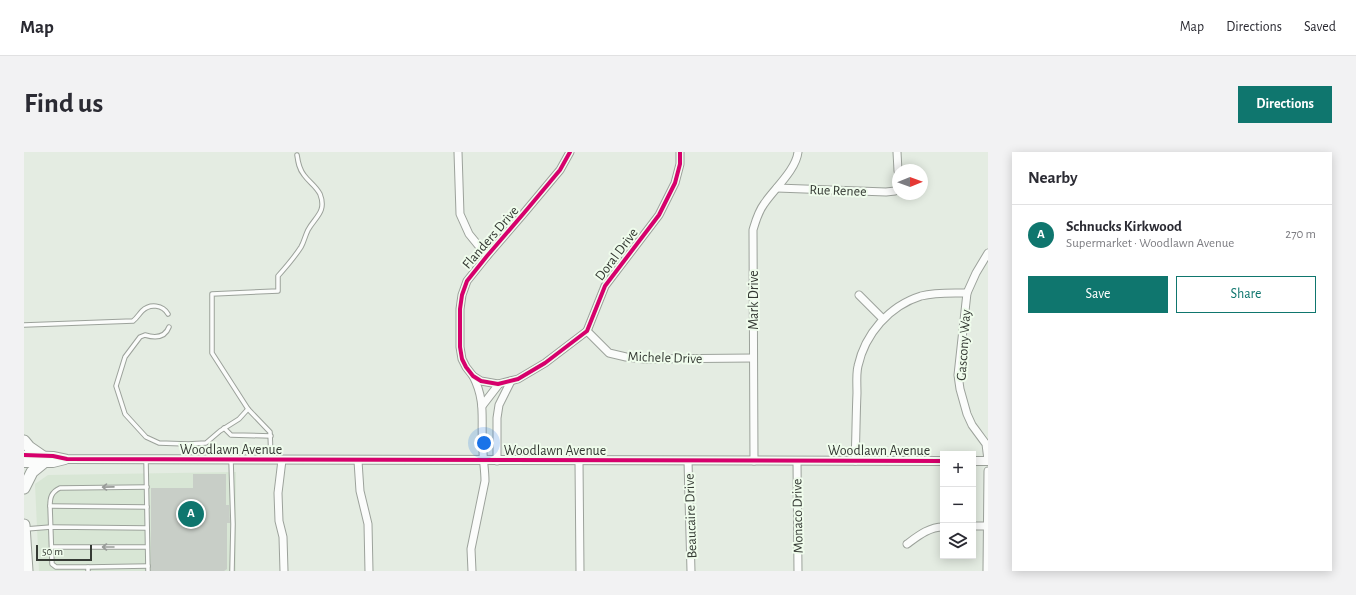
<!DOCTYPE html>
<meta charset="utf-8">
<style>
body{margin:0;font-family:"Alegreya Sans",sans-serif;background:#f2f2f3;color:#2b2b33}
.controls{position:absolute;right:12px;bottom:12px;display:grid;overflow:hidden;border-radius:0px;box-shadow:0 2px 10px #0003}
.controls button{width:36px;height:36px;display:grid;place-items:center;padding:0;border:0;border-bottom:1px solid #e1e1e2;background:#fff;color:#2b2b33;font:20px sans-serif}
.compass{position:absolute;left:868px;top:12px;width:36px;height:36px;border-radius:50%;background:#fff;box-shadow:0 2px 10px #0003;rotate:89deg}
.scale{position:absolute;left:12px;bottom:10px;width:56px;box-sizing:border-box;padding-left:4px;border:2px solid #353a34;border-top:0;font-size:11px;line-height:14px;white-space:nowrap;color:#353a34;-webkit-text-stroke:3px #effcec;paint-order:stroke}
.you{position:absolute;left:460px;top:291px;width:14px;height:14px;margin:-10px;border:3px solid #fff;border-radius:50%;background:#1a73e8;box-shadow:0 0 0 6px #1a73e833}
.badge{display:grid;place-items:center;width:26px;height:26px;border-radius:50%;background:#0f766e;color:#fff;font-size:13px;font-weight:700}
.pin{position:absolute;translate:-50% -50%;border:2px solid #fff;box-shadow:0 1px 4px #0006}
.list{margin:0;padding:0;list-style:none}
h2{display:flex;justify-content:space-between;align-items:center;height:52px;margin:0;padding:0 16px;font-size:17px}
h2 small{font-size:13px;font-weight:400;color:#7c7c81}
.list li{display:grid;grid-template-columns:26px 1fr auto;gap:12px;align-items:center;box-sizing:border-box;height:60px;padding:0 16px;border-top:1px solid #e1e1e2}
.list b{display:block;font-size:15px;white-space:nowrap}
.list p{margin:0;font-size:13px;white-space:nowrap;color:#7c7c81}
.list em{font-size:13px;font-style:normal;color:#7c7c81}
.actions{display:flex;gap:8px;padding:12px 16px}
.actions a{flex:1;padding:9px 0;border:1px solid #0f766e;border-radius:0px;text-align:center;font-size:14px;color:#0f766e}
.actions .main{background:#0f766e;color:#fff}
.icon{flex:none;width:22px;height:22px;fill:none;stroke:currentColor;stroke-width:2;stroke-linecap:round;stroke-linejoin:round}
.map{position:relative;flex:none;width:964px;height:419px;overflow:hidden;border-radius:0px}
header{display:flex;align-items:center;gap:24px;box-sizing:border-box;height:56px;padding:0 20px;background:#fff;border-bottom:1px solid #e1e1e2}
header strong{font-size:19px}
nav{display:flex;gap:22px;margin-inline-start:auto;font-size:14px}
.intro{display:flex;align-items:center;justify-content:space-between;box-sizing:border-box;height:96px;padding:0 24px}
h1{margin:0;font-size:28px}
.button{padding:10px 18px;border-radius:0px;background:#0f766e;color:#fff;font-size:14px;font-weight:700}
main{display:flex;gap:24px;padding:0 24px}
aside{flex:1;background:#fff;border-radius:0px;box-shadow:0 2px 10px #0003}
.map>svg:first-child{display:block}
</style>
<header>
<strong>Map</strong>
<nav><a>Map</a><a>Directions</a><a>Saved</a></nav>
</header>
<div class="intro"><h1>Find us</h1><a class="button">Directions</a></div>
<main>
<div class="map">
<svg width="964" height="419" viewBox="0 0 964 419">
<rect width="100%" height="100%" fill="#e4ece2"/>
<!-- built -->
<path fill="#d8e6d5" d="M212,320V419H15L11,332L24,323Z"/>
<!-- building -->
<path fill="#c8cec7" d="M169,322H202V353H205L206,371H203V417L200,419H127V336H169Z"/>
<g fill="none" stroke-linecap="round" stroke-linejoin="round">
<!-- service casing -->
<g stroke="#9ca29b" stroke-width="5.5">
<g id="service">
<path d="M0,173L109,169C113,166 115,162 118,159C126,151 139,153 144,162"/>
<path d="M145,175C141,186 131,186 121,183L116,185L101,205L92,234L101,262L122,285L135,291L164,292L182,291L196,279L215,267L224,257L246,280L247,307"/>
<path d="M224,257L188,201V142L254,139V124C262,115 270,106 277,95C280,90 281,84 284,78C291,65 303,60 296,42C292,34 285,30 280,23C275,17 274,10 273,3"/>
<path d="M200,276L207,283L247,284"/>
<path d="M122,308L124,419"/>
<path d="M207,308L209,372L208,419"/>
<path d="M26,354L123,355"/>
<path d="M2,377L27,375L123,376"/>
<path d="M28,395H123"/>
<path d="M64,415L124,414"/>
<path d="M64,419V415H32L28,412L26,354C26,346 27,340 36,336L123,335"/>
</g>
</g>
<!-- minor casing -->
<g stroke="#9ca29b" stroke-width="9">
<g id="minor">
<path d="M434,0L436,62L445,82L463,104"/>
<path d="M546,0L536,18L500,61L463,104L443,129L438,143L436,157V195L438,207L442,215L449,224L457,229L474,232L494,227L521,211L563,179L581,134L635,63L651,31L656,12V0"/>
<path d="M873,0L874,19"/>
<path d="M753,36L862,40L871,39L874,35"/>
<path d="M964,101L952,121L943,141L934,223L936,237L943,262L948,273L962,292L964,308"/>
<path d="M835,143L859,167"/>
<path d="M563,179L585,201L602,205L621,207L729,206"/>
<path d="M458,254L475,232"/>
<path d="M258,308L254,341L255,369L259,385L260,419"/>
<path d="M334,309L336,339L344,372L345,419"/>
<path d="M473,309V266L475,253L487,229"/>
<path d="M555,309L556,419"/>
<path d="M664,309L667,419"/>
<path d="M730,309L729,78C732,68 734,60 740,52C750,37 772,18 774,0"/>
<path d="M773,309L774,419"/>
<path d="M831,309C832,286 832,264 833,241C833,233 832,222 834,214C841,182 865,154 897,144C912,140 928,141 943,141"/>
<path d="M949,374H963"/>
<path d="M883,392C894,384 905,375 919,375"/>
<path d="M448,419L447,397L461,329C461,318 459,309 459,298C456,270 463,251 449,224"/>
<path d="M963,419L964,319"/>
</g>
</g>
<!-- tertiary casing -->
<g stroke="#9ca29b" stroke-width="10">
<g id="tertiary">
<path d="M0,303L29,304L43,307L919,309"/>
<path d="M949,309H964"/>
<path d="M0,311H29L41,308"/>
</g>
</g>
<!-- primary casing -->
<g stroke="#9ca29b" stroke-width="13">
<g id="primary">
<path d="M0,289L5,295L18,304"/>
<path d="M0,336L8,320L19,311"/>
<path d="M0,373L3,419"/>
</g>
</g>
<!-- service -->
<use href="#service" stroke="#fbfcfb" stroke-width="3.5"/>
<!-- minor -->
<use href="#minor" stroke="#fbfcfb" stroke-width="7"/>
<!-- tertiary -->
<use href="#tertiary" stroke="#fbfcfb" stroke-width="8"/>
<!-- primary -->
<use href="#primary" stroke="#fbfcfb" stroke-width="11"/>
<!-- cycleway casing -->
<g stroke="#effcec" stroke-width="6">
<g id="cycleway">
<path d="M546,0L536,18L500,61L463,104L443,129L438,143L436,157V195L438,207L442,215L449,224L457,229L474,232L494,227L521,211L563,179L581,134L635,63L651,31L656,12V0"/>
<path d="M0,303L29,304L43,307L919,309"/>
</g>
</g>
<!-- cycleway -->
<use href="#cycleway" stroke="#d6006c" stroke-width="4"/>
</g>
<!-- one-way arrows -->
<defs><path id="oneway-shaft" d="M-6 0H5M1.5-3L5.5 0L1.5 3" fill="none" stroke-width="1.6" stroke-linecap="round" stroke-linejoin="round"/></defs>
<g stroke="#989b98">
<use href="#oneway-shaft" transform="translate(84 335) rotate(179)"/>
<use href="#oneway-shaft" transform="translate(84 395) rotate(180)"/>
</g>
<g text-anchor="middle" stroke-width="4" stroke-linejoin="round" paint-order="stroke">
<!-- street labels -->
<g font-size="14" fill="#353a34" stroke="#effcec">
<text transform="translate(814 38) rotate(2)" y="5">Rue Renee</text>
<text transform="translate(466 85) rotate(-49)" y="5">Flanders Drive</text>
<text transform="translate(592 102) rotate(-53)" y="5">Doral Drive</text>
<text transform="translate(729 148) rotate(-90)" y="5">Mark Drive</text>
<text transform="translate(939 193) rotate(-86)" y="5">Gascony Way</text>
<text transform="translate(641 205) rotate(2)" y="5">Michele Drive</text>
<text x="207" y="302">Woodlawn Avenue</text>
<text x="531" y="303">Woodlawn Avenue</text>
<text x="855" y="303">Woodlawn Avenue</text>
<text transform="translate(666 364) rotate(-92)" y="5">Beaucaire Drive</text>
<text transform="translate(773 364) rotate(-91)" y="5">Monaco Drive</text>
</g>
</g>
</svg>
<div class="controls">
<button>+</button>
<button>−</button>
<button><svg class="icon" aria-label="layers" viewBox="0 0 24 24"><path d="M12 4l9 5-9 5-9-5zM3 14l9 5 9-5"/></svg></button>
</div>
<svg class="compass" viewBox="-18 -18 36 36"><path d="M0-13l5 13h-10z" fill="#e53935"/><path d="M0 13l5-13h-10z" fill="#7c7c81"/></svg>
<div class="scale">50 m</div>
<div class="you"></div>
<div class="pin badge" style="left:167px;top:362px">A</div>
</div>
<aside>
<h2>Nearby<small></small></h2>
<ul class="list">
<li><span class="badge">A</span><div><b>Schnucks Kirkwood</b><p>Supermarket · Woodlawn Avenue</p></div><em>270 m</em></li>
</ul>
<div class="actions"><a class="main">Save</a><a>Share</a></div>
</aside>
</main>
